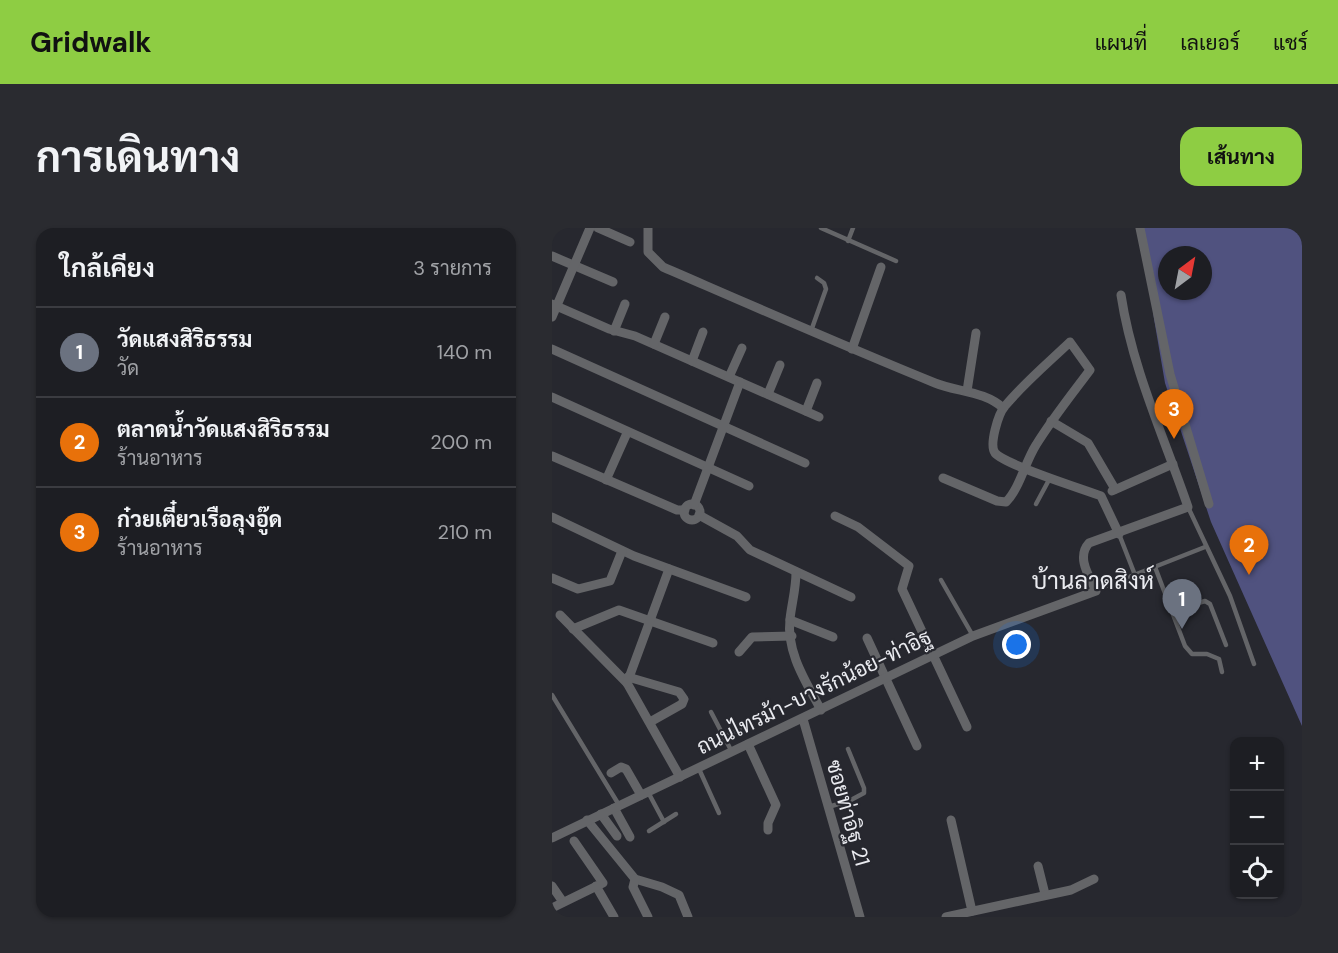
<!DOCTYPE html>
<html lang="th">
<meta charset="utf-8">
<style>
body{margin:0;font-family:"DM Sans",Sarabun,sans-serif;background:#2a2b30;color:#f1f3f6}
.controls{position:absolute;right:18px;bottom:18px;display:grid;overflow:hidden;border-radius:12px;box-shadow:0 2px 4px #0004}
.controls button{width:54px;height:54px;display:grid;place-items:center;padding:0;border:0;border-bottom:2px solid #3b3c41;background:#1d1e23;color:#f1f3f6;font:30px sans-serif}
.compass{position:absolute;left:606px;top:18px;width:54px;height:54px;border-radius:50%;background:#1d1e23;box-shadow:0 2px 4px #0004;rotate:32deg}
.you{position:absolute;left:465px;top:417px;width:21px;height:21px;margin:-15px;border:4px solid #fff;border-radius:50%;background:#1a73e8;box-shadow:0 0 0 9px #1a73e833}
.badge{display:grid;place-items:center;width:39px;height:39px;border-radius:50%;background:#8ecd43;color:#fff;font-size:20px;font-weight:700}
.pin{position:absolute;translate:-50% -50px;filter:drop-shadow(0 2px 3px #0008)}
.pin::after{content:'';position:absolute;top:32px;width:21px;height:18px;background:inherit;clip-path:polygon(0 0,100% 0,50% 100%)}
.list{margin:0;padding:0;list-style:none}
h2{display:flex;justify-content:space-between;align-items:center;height:78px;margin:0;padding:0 24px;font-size:26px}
h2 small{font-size:20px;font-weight:400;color:#a0a2a6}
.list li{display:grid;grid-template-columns:39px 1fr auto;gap:18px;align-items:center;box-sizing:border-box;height:90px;padding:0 24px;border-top:2px solid #3b3c41}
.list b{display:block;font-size:22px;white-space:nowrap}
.list p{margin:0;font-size:20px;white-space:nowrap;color:#a0a2a6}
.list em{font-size:20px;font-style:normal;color:#a0a2a6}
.icon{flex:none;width:33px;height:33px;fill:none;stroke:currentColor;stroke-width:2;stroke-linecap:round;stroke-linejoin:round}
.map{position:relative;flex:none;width:750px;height:689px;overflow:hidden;border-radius:18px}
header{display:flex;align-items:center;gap:36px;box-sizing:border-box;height:84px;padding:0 30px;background:#8ecd43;color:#111}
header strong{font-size:28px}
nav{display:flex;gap:33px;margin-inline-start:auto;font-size:21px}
.intro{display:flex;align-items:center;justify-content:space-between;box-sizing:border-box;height:144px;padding:0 36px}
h1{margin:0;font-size:42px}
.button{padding:15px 27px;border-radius:18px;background:#8ecd43;color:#111;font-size:21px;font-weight:700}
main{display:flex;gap:36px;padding:0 36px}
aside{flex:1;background:#1d1e23;border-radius:18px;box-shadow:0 2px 4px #0004}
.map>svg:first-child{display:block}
</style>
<header>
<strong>Gridwalk</strong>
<nav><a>แผนที่</a><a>เลเยอร์</a><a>แชร์</a></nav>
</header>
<div class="intro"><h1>การเดินทาง</h1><a class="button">เส้นทาง</a></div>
<main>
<aside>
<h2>ใกล้เคียง<small>3 รายการ</small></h2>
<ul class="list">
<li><span class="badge" style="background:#6b7280">1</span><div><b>วัดแสงสิริธรรม</b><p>วัด</p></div><em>140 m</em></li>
<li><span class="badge" style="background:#e8710a">2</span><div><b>ตลาดน้ำวัดแสงสิริธรรม</b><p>ร้านอาหาร</p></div><em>200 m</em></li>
<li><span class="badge" style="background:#e8710a">3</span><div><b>ก๋วยเตี๋ยวเรือลุงอู๊ด</b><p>ร้านอาหาร</p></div><em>210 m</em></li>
</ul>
</aside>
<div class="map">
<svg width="750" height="689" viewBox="0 0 750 689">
<rect width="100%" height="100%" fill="#27282f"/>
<!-- water -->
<path fill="#50527f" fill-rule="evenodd" d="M591,0H750V498L659,294L613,155L602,91ZM615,27H651V63H615Z"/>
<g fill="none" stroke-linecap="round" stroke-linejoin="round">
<!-- service -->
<g stroke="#646568" stroke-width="4.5">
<path d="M269,0L344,33"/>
<path d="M296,13L301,0"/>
<path d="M259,103L274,61L272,55L265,50"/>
<path d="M484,276L498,250"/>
<path d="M636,279L678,368L702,436"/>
<path d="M567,306L583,347"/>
<path d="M603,339L633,418L640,426H655L667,431L670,444"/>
<path d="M389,352L421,408"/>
<path d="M544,362L653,319"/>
<path d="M620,383L653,373L658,376L674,417"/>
<path d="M0,467L67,577"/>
<path d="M159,484L180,524"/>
<path d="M172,509L188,501"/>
<path d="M147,541L167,585"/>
<path d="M96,564L112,594"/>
<path d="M276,579L297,573L312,565V560L296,521"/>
<path d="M97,603L124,586"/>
</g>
<!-- minor -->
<g stroke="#646568" stroke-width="9">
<path d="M46,0L78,14"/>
<path d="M96,0V24L111,39C201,78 292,118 383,155C405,164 433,163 451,180"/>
<path d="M588,0L618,146L657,276"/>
<path d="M0,28L61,54"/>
<path d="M0,76L57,101L83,108L267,189"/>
<path d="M0,89L38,0"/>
<path d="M62,103L73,76"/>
<path d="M102,116L113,89"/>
<path d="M0,121L253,235"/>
<path d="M300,121L329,39"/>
<path d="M140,133L151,104"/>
<path d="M177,149L190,120"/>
<path d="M415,163L424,105"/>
<path d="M216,166L228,137"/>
<path d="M0,169L197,258"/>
<path d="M254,183L265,155"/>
<path d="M499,193L536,215L563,261"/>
<path d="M0,228L125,282H133"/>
<path d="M391,250L445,273L454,274C468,260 473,234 484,217C500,191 520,166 538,142L518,114C496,135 472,155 453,178C446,186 437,217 443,225C453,237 531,261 549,268L567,306"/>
<path d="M54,252L75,205"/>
<path d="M560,263L621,236"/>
<circle cx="140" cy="284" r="8"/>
<path d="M142,277L188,154"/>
<path d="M147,287L185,308L198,322L299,369"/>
<path d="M283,288L306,299L357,338L350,361L415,499"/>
<path d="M0,289L82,328L194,369"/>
<path d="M244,344C244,361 240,374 238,391C234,424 254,454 269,482"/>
<path d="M0,350L26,361L58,353L70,323"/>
<path d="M8,387L75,455L128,549"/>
<path d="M238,392L281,409"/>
<path d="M21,401L67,382L161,415"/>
<path d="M315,410L365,518"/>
<path d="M187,424L200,409L240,408"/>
<path d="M76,449L127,464L132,471L130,476L98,494"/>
<path d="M75,455L117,341"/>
<path d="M251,491L308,689"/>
<path d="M196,516L224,577L216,595V602"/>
<path d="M59,545L69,539L74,541L89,567"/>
<path d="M62,580L78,609"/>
<path d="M49,586L65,608"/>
<path d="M35,592L83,651L110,659L127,667L136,689"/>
<path d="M399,592L420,683"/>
<path d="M0,610L421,408L544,363C537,348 524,329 537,315L636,279C612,209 580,140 569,67"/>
<path d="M486,638L493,666"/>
<path d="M83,651L81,659L96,689"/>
<path d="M0,658L11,674"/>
<path d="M44,658L62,689"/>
<path d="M0,680L51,655L22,613"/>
<path d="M394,689L519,662L542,651"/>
</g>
</g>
<g text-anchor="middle" stroke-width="4.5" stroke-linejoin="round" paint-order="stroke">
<!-- street labels -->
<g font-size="21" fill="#eaebf0" stroke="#27282f">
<text transform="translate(262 464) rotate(-26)" y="7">ถนนไทรม้า-บางรักน้อย-ท่าอิฐ</text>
<text transform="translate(296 585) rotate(74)" y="7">ซอยท่าอิฐ 21</text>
</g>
<!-- quarter labels -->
<g font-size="24" fill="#eaebf0" stroke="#27282f">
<text x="541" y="361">บ้านลาดสิงห์</text>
</g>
</g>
</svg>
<div class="controls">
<button>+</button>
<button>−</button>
<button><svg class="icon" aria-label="locate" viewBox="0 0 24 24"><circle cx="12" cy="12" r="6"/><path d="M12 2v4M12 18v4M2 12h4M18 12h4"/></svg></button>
</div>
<svg class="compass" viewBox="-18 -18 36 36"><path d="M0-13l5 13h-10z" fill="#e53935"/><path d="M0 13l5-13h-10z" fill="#a0a2a6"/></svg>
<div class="you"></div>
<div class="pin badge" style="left:630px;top:401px;background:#6b7280">1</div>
<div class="pin badge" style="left:697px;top:347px;background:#e8710a">2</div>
<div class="pin badge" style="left:622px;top:211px;background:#e8710a">3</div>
</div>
</main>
